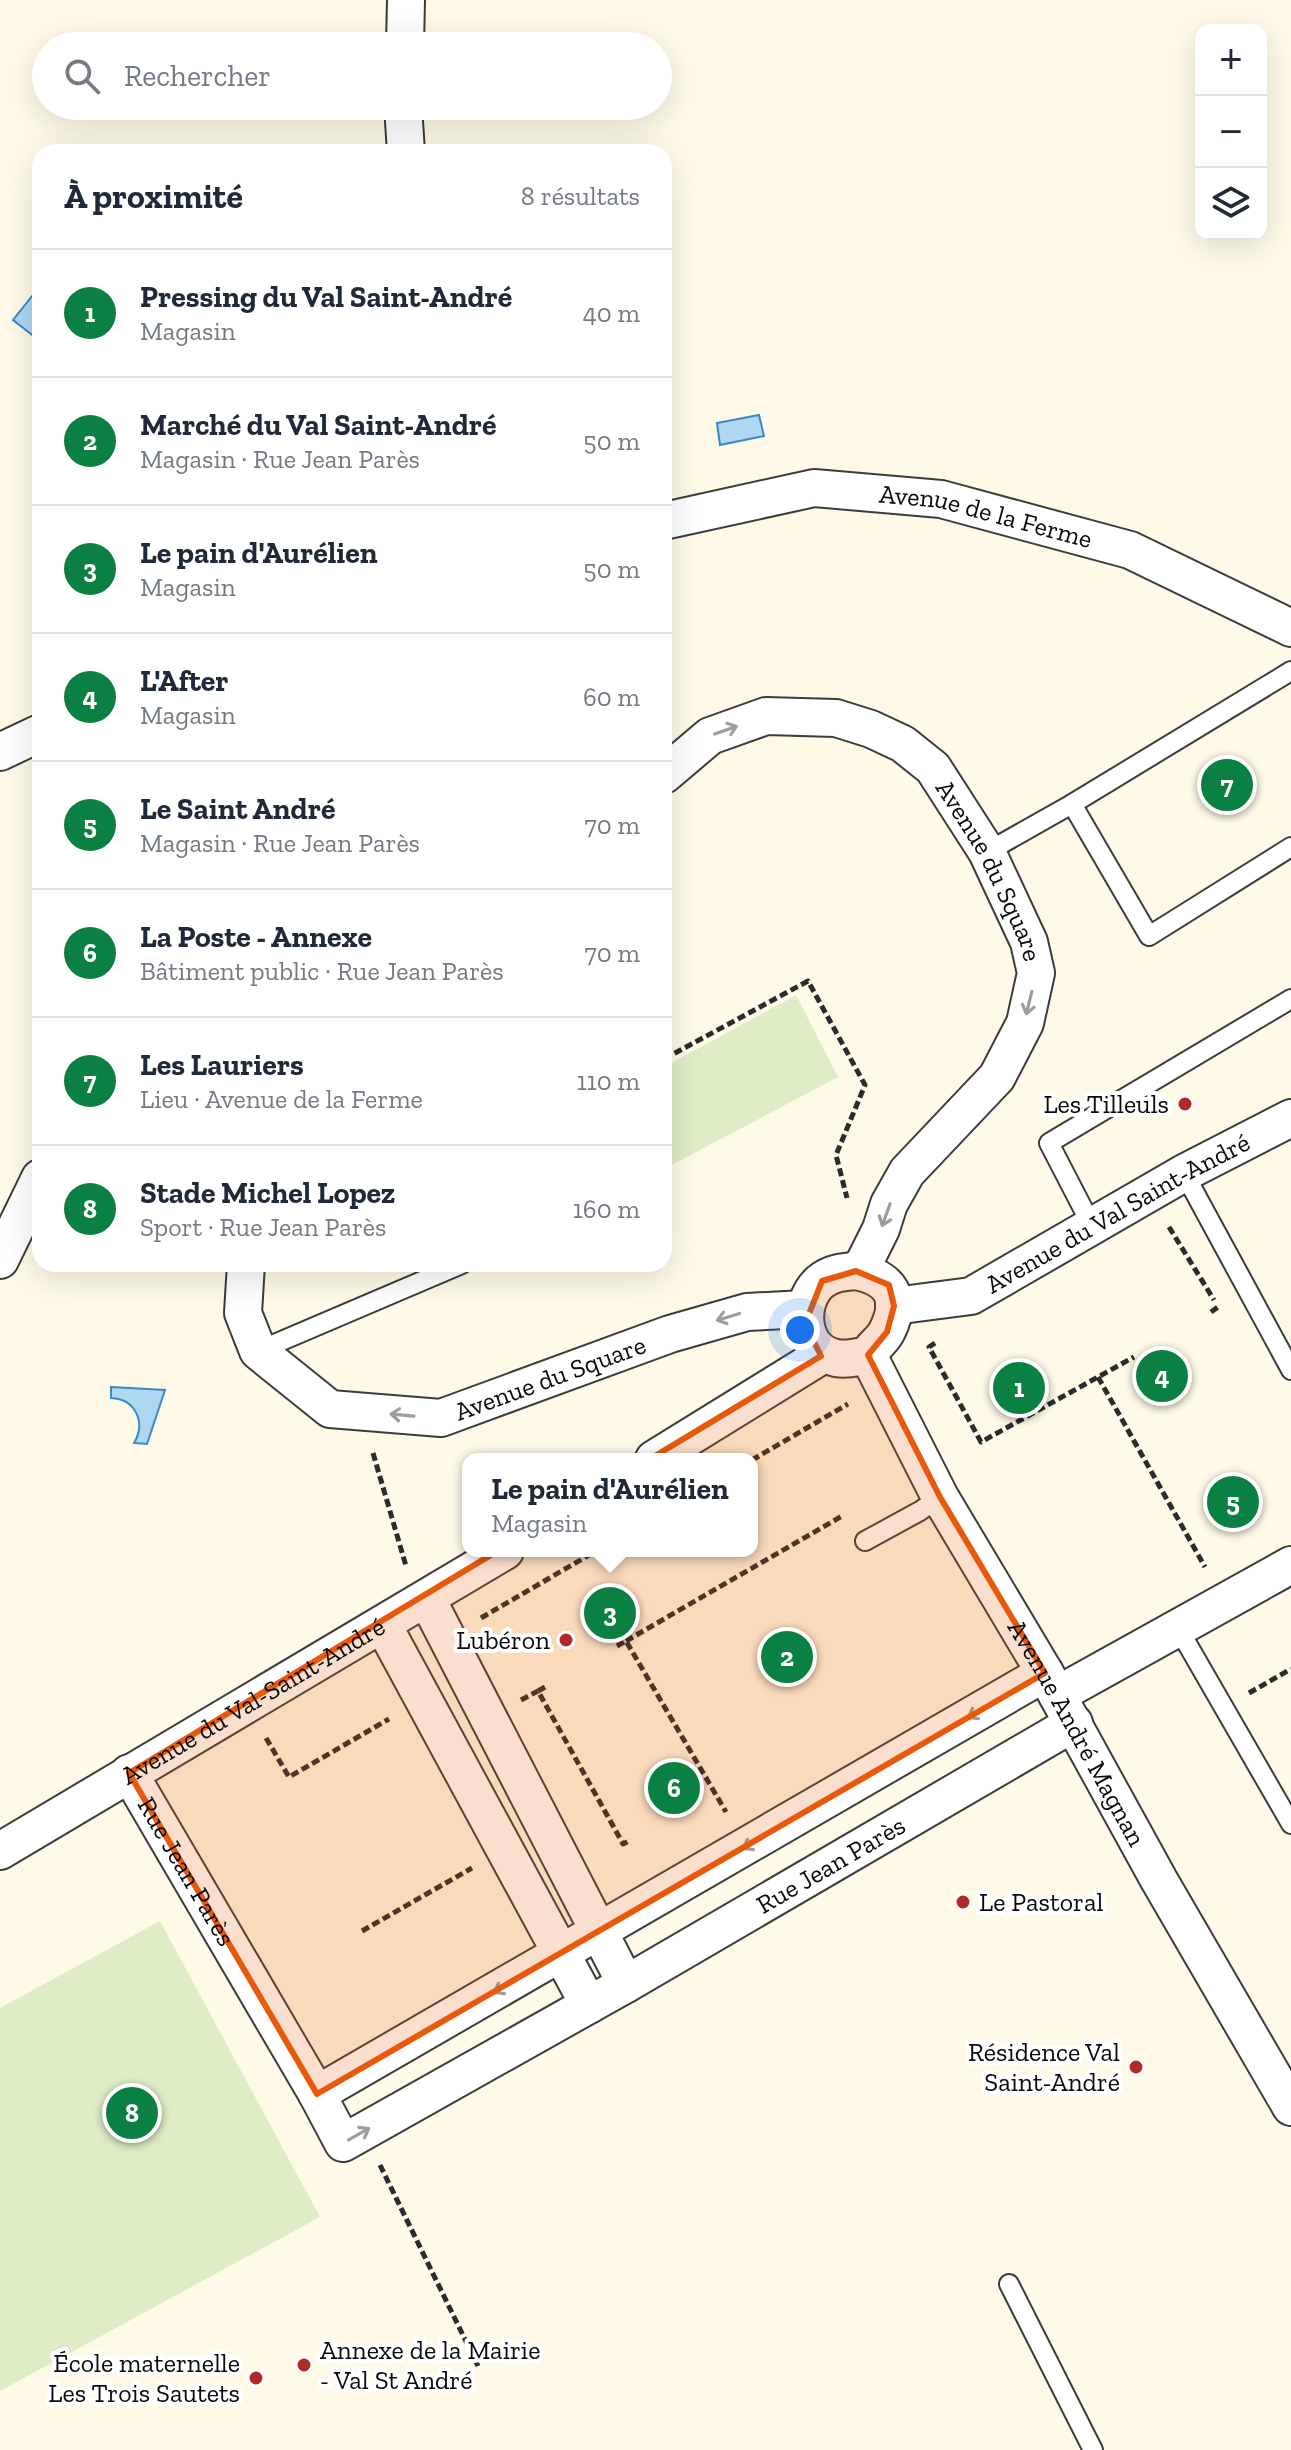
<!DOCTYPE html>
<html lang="fr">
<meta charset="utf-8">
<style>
body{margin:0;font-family:"Zilla Slab",serif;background:#f2f2f3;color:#1f2937}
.controls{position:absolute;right:24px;top:24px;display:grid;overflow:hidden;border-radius:16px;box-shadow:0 8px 32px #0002}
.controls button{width:72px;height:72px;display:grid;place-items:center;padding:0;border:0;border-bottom:2px solid #e0e1e3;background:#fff;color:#1f2937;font:40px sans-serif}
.you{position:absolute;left:800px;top:1330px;width:28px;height:28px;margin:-20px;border:6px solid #fff;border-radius:50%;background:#1a73e8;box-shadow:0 0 0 12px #1a73e833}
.badge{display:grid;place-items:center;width:52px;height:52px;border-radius:50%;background:#0b8043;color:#fff;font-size:26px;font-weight:700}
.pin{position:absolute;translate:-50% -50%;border:4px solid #fff;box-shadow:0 2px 8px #0006}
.popup{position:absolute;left:462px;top:1453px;width:296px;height:104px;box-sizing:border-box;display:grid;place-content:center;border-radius:16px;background:#fff;filter:drop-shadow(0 2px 6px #0005);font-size:26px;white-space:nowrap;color:#747a83}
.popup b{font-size:30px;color:#1f2937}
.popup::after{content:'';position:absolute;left:50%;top:100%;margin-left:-16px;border:16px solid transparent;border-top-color:#fff}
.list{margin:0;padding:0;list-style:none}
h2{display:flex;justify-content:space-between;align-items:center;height:104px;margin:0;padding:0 32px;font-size:34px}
h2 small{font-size:26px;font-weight:400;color:#747a83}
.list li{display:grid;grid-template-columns:52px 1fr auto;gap:24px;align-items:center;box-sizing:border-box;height:128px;padding:0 32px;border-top:2px solid #e0e1e3}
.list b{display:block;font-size:30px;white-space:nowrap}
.list p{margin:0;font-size:26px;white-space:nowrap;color:#747a83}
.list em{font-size:26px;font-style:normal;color:#747a83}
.icon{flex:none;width:44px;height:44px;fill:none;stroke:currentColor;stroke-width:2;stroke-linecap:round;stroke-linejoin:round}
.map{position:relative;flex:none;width:1291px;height:2450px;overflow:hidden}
.search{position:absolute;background:#fff;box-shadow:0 8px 32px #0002;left:32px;top:32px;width:640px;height:88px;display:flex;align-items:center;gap:20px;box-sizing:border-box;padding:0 28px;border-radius:44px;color:#747a83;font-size:30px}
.panel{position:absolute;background:#fff;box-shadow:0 8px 32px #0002;left:32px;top:144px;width:640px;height:1128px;border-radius:24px}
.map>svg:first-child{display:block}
</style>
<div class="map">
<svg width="1291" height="2450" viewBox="0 0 1291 2450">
<rect width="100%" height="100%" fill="#fefae7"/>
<!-- pitch -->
<g fill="#deedc5">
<path d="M796,995L838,1077L664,1169V1067Z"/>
<path d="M160,1921L320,2217L0,2391V2008Z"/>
</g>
<!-- water -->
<g fill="#aed7f2" stroke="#3989c6" stroke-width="2">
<path d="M40,286V341L13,320Z"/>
<path d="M759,415L764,436L720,445L717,423Z"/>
<path d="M111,1387L165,1390L147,1444L134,1443C146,1423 136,1399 111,1398Z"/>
</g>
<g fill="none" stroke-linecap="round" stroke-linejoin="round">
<!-- service casing -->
<g stroke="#3c3c3c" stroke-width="22">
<g id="service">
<path d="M1291,671L1072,804L1149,936L1291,847"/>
<path d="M987,852L1072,804"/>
<path d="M1184,1173L1291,1370"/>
<path d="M1092,1226L1049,1143L1291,999"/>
<path d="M258,1351L462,1264"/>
<path d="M865,1541L920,1511L940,1497"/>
<path d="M1178,1628L1291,1824"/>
<path d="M1009,2284L1093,2450"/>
</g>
</g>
<!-- minor casing -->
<g stroke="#3c3c3c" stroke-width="40">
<g id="minor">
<path d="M405,46L406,0"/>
<path d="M403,106L406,152"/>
<path id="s1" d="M664,521L814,488L941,499L1130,550L1291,628"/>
<path d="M0,752L40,733"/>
<path id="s2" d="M664,775L710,736L766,716L836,718L871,729L903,744L933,768L987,852L1029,942L1036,973L1025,1023L997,1077L907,1172L889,1204L881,1229L864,1263L856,1271"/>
<path d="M0,1260L40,1178"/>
<path id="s3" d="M246,1264L243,1313L258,1351L330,1409L441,1418L670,1334L747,1312L805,1309"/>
<path d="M856,1271C890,1278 904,1297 887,1331C883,1340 872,1347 868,1355C858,1357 847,1360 836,1358C801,1351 796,1304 820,1282C831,1273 842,1272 856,1271Z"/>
<path id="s4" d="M894,1306L971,1296L1184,1173L1291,1118"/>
<path id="s5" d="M868,1355L940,1497L1045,1673L1159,1880L1291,2107"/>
<path d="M654,1459L824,1354"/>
<path d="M427,1599L626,1984"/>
<path d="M383,1625L589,2005"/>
<path id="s6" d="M1045,1673L317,2094L343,2143L626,1984L1074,1723"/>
<path d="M1057,1695L1291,1565"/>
<path id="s7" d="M129,1773L317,2094"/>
<path id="s8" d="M0,1851L505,1551"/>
</g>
</g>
<!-- path -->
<g stroke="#2b2b2b" stroke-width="5" stroke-dasharray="8 4" stroke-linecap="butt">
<path d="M664,1059L808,981L865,1085L836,1155L847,1198"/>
<path d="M1169,1227L1214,1300"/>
<path d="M1211,1312L1218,1307"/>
<path d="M935,1343L929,1347L981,1442L1134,1357"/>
<path d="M1098,1377L1205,1567"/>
<path d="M373,1453L406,1566"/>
<path d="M752,1460L848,1404"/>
<path d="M481,1618L596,1551"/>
<path d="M626,1641L842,1516"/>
<path d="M617,1646L626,1641L726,1812"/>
<path d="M545,1687L538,1691L617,1833L623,1844L631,1840"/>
<path d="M1249,1693L1291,1669"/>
<path d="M521,1700L538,1691"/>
<path d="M266,1738L289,1777L389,1719"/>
<path d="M362,1931L472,1868"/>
<path d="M380,2165L478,2366"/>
</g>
<!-- service -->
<use href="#service" stroke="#fff" stroke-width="18"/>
<!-- minor -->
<use href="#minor" stroke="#fff" stroke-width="36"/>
</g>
<!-- one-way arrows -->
<defs><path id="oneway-shaft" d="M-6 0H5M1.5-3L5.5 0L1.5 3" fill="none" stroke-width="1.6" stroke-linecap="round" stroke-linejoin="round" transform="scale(2)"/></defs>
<g stroke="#9d9d9d">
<use href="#oneway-shaft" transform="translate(726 730) rotate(-19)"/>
<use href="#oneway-shaft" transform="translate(1029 1003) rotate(104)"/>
<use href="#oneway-shaft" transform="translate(886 1215) rotate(110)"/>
<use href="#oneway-shaft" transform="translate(728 1317) rotate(163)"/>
<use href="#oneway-shaft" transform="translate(402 1415) rotate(-175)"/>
<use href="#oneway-shaft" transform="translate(978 1712) rotate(150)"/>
<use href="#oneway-shaft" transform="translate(753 1843) rotate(150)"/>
<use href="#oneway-shaft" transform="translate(504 1987) rotate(150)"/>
<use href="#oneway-shaft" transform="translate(359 2134) rotate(-29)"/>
</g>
<!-- marked area -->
<path fill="#e8590c" fill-opacity="0.2" stroke="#e8590c" stroke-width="6" stroke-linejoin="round" d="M856,1271L889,1285L894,1306L887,1332L868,1355L940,1497L1045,1673L317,2094L129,1773L821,1356L805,1324L822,1281Z"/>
<!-- markers -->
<g fill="#b1292b" stroke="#fff" stroke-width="3">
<circle cx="1185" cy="1104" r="8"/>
<circle cx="566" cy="1640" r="8"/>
<circle cx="963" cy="1902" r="8"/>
<circle cx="1136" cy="2067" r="8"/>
<circle cx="304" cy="2365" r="8"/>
<circle cx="256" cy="2378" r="8"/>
</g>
<g text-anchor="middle" stroke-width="8" stroke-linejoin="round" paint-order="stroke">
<!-- street labels -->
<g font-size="26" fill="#090909" stroke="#fff">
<text dy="9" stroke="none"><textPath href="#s1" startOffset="328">Avenue de la Ferme</textPath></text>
<text dy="9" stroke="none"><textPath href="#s2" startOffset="418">Avenue du Square</textPath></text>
<text dy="9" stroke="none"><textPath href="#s4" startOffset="246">Avenue du Val Saint-André</textPath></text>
<text dy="9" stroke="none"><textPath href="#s3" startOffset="410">Avenue du Square</textPath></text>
<text dy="9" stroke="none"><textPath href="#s8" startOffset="294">Avenue du Val-Saint-André</textPath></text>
<text dy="9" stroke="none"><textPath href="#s5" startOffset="432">Avenue André Magnan</textPath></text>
<text dy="9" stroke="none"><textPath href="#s6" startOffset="1458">Rue Jean Parès</textPath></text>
<text dy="9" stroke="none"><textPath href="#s7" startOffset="114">Rue Jean Parès</textPath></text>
</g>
<!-- poi labels -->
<g font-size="26" fill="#090909" stroke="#fff" text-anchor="end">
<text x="1169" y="1113">Les Tilleuls</text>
<text x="550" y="1649">Lubéron</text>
<text x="979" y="1911" text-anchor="start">Le Pastoral</text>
<text x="1120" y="2061">Résidence Val<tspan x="1120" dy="30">Saint-André</tspan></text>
<text x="320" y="2359" text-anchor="start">Annexe de la Mairie<tspan x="320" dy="30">- Val St André</tspan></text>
<text x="240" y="2372">École maternelle<tspan x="240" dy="30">Les Trois Sautets</tspan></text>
</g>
</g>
</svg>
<div class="controls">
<button>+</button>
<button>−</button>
<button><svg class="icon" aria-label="layers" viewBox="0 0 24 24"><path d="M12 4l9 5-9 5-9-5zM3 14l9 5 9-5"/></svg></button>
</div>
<div class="you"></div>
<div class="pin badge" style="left:1019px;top:1388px">1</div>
<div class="pin badge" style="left:787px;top:1657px">2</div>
<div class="pin badge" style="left:610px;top:1613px">3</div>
<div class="popup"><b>Le pain d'Aurélien</b>Magasin</div>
<div class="pin badge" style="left:1162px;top:1376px">4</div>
<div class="pin badge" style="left:1233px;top:1502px">5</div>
<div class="pin badge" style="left:674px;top:1788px">6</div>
<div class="pin badge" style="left:1227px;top:785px">7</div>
<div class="pin badge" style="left:132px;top:2113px">8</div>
<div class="search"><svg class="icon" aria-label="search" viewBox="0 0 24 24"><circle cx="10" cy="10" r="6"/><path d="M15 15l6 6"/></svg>Rechercher</div>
<section class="panel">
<h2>À proximité<small>8 résultats</small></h2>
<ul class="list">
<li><span class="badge">1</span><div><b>Pressing du Val Saint-André</b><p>Magasin</p></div><em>40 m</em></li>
<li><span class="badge">2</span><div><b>Marché du Val Saint-André</b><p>Magasin · Rue Jean Parès</p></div><em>50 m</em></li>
<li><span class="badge">3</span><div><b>Le pain d'Aurélien</b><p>Magasin</p></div><em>50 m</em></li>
<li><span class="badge">4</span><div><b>L'After</b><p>Magasin</p></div><em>60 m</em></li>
<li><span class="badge">5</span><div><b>Le Saint André</b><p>Magasin · Rue Jean Parès</p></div><em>70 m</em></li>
<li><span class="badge">6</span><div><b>La Poste - Annexe</b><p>Bâtiment public · Rue Jean Parès</p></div><em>70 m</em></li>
<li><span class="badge">7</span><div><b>Les Lauriers</b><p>Lieu · Avenue de la Ferme</p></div><em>110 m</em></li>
<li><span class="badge">8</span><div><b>Stade Michel Lopez</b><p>Sport · Rue Jean Parès</p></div><em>160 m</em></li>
</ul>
</section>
</div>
